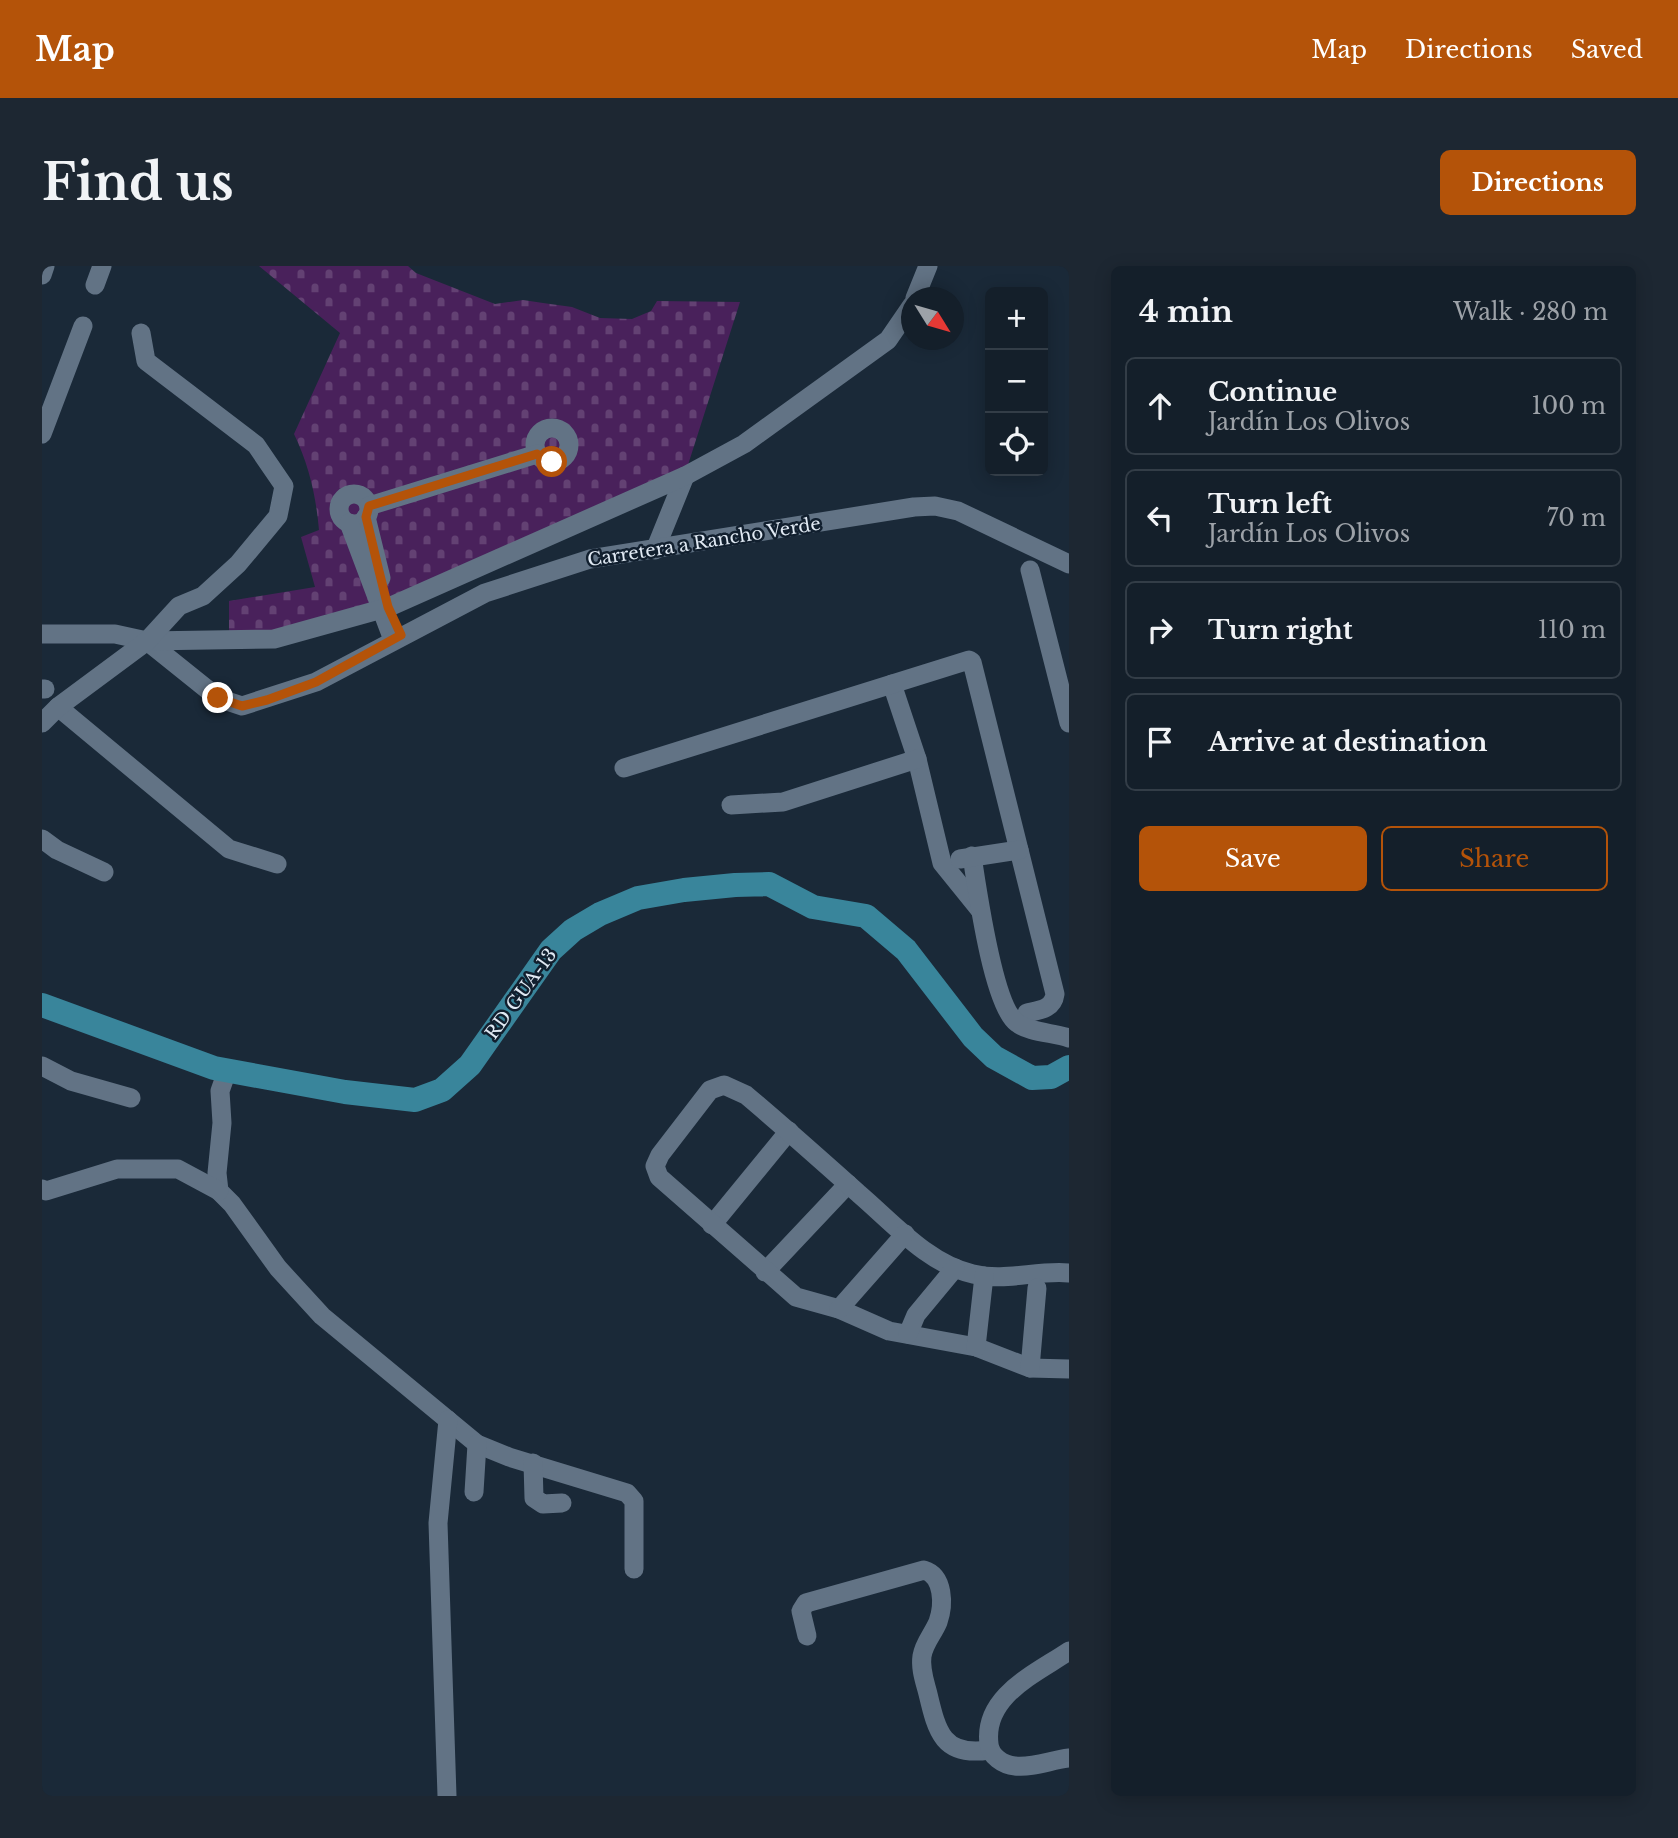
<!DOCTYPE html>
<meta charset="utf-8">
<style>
body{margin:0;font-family:"Libre Baskerville",serif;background:#1d2732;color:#f1f3f6}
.controls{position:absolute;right:21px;top:21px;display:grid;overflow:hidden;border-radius:10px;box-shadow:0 4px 18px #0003}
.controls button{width:63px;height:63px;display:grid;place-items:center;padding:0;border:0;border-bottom:2px solid #333d47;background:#141f2a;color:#f1f3f6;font:35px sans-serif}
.compass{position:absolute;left:859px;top:21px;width:63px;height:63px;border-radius:50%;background:#141f2a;box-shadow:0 4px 18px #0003;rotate:127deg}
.stop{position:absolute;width:21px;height:21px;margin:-16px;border:5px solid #b45309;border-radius:50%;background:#fff}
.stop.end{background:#b45309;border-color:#fff;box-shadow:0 2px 7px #0008}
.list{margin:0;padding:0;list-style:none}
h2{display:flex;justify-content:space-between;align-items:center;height:91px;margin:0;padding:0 28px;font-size:30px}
h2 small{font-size:23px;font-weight:400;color:#9da2a8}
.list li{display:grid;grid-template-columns:46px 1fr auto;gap:21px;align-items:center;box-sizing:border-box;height:98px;margin:0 14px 14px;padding:0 14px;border:2px solid #333d47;border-radius:10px}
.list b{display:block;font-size:26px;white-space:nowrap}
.list p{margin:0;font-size:23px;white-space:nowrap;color:#9da2a8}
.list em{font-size:23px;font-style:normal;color:#9da2a8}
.actions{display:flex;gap:14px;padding:21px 28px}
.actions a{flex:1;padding:16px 0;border:2px solid #b45309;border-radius:10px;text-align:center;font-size:24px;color:#b45309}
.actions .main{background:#b45309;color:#fff}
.icon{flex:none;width:38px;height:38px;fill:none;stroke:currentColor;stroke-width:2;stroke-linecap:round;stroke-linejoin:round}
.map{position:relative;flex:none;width:1027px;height:1530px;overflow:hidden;border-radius:10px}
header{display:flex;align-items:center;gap:42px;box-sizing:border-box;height:98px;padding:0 35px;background:#b45309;color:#fff}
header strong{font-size:33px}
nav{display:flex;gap:38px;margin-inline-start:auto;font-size:24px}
.intro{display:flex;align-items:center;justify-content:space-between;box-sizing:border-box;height:168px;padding:0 42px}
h1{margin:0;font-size:49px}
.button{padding:18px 32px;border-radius:10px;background:#b45309;color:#fff;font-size:24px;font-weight:700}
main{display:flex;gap:42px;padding:0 42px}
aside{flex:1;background:#141f2a;border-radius:10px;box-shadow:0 4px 18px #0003}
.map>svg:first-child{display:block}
</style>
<header>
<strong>Map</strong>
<nav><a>Map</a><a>Directions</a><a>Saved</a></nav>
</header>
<div class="intro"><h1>Find us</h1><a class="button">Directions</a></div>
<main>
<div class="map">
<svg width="1027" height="1530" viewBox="0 0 1027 1530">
<defs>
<pattern id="cemetery-stones" width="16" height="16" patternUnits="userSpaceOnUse" patternTransform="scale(1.75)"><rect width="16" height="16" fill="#49215b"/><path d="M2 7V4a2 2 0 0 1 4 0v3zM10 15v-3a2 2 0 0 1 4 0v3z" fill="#634173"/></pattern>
</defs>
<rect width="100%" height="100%" fill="#1a2938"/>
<!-- cemetery -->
<path fill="url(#cemetery-stones)" d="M217,0H366L374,7L453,38L481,34L501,37L530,41L558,52L590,53L609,45L615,35L698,36L645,202L329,352L187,371V335L273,321L259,271L277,264C274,230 267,199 252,168L298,67Z"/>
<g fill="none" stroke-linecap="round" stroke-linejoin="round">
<!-- minor -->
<g stroke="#627385" stroke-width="19">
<path d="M0,9L3,0"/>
<path d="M53,19L60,0"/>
<path d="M873,32L886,0"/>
<circle cx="510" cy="179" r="17"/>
<path d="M0,168L41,60"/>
<circle cx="312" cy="243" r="15"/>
<path d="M327,240L495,188"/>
<path d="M324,251L339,312"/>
<path d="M307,257L351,374"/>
<path d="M613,284L643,210"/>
<path d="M988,304L1027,457"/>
<path d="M0,368H73L105,375L176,432L200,440L274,416L443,327L548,293L872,241L893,240L916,245L1027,298"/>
<path d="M105,375L232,373L347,341L643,210L702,178L846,74L870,39"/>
<path d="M850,418L875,493L900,597L938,644"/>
<path d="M0,423H3"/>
<path d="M16,441L187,583L235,598"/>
<path d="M0,457L16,441L105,375L137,340L161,330L196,298L236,250L242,220L214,179L104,95L99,67"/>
<path d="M582,502L927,394L930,396L1013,728C1011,743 998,744 985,747L982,760"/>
<path d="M689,539L741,536L875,493"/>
<path d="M0,573L15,584L62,606"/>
<path d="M930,590C935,622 951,740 975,757C986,766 1013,767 1027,772"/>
<path d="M918,593L977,584"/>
<path d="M0,800L29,815L89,832"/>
<path d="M185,805L178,825L180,857L175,907L177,925L190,938L236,1002L280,1050L435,1178L467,1191L585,1227L592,1235V1303"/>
<path d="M0,923L4,925L75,903H136L177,925"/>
<path d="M670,959L747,865"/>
<path d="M723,1006L806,918"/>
<path d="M1027,1007C994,1004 963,1016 931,1008C886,998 851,957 817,928C780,895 742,861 704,829L682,819L668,824L618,889L613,900L617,911L754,1031L797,1043L847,1065L934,1081L988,1102L1027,1103"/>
<path d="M797,1043L863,968"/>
<path d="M866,1068L874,1049L913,1002"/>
<path d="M934,1081L942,1010"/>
<path d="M988,1102L995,1022"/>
<path d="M491,1197L492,1232L501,1238L520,1237"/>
<path d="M432,1226L435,1178"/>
<path d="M765,1370L759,1345L764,1337L882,1304C902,1310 902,1339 896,1356C891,1368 882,1377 880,1390C878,1403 883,1416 886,1428C895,1466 901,1491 947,1484"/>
<path d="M1027,1385C993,1408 941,1430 947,1478C948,1490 961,1499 973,1500C991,1502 1009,1494 1027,1492"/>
<path d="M405,1530L396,1257L406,1154"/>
</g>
<!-- major -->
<path stroke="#39859b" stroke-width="24" d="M0,739L172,802L303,826L373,834L400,824L428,799L509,684L531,664L558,648L596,632L642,624L693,619L727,618L771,641L824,650L864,684L931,771L952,791L990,812L1009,811L1027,801"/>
</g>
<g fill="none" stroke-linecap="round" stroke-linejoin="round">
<!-- route -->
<path stroke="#b45309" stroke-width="9" d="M176,432L200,440L225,434L274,416L359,369L346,341L337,305L324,251L327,240L495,188L504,195L510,196"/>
</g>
<g text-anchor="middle" stroke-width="5" stroke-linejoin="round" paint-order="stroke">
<!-- street labels -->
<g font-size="18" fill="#e0e9f3" stroke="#111f2e">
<text transform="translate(662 276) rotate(-9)" y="6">Carretera a Rancho Verde</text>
<text transform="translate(479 728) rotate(-54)" y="6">RD GUA-13</text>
</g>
</g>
</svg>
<div class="controls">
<button>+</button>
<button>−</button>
<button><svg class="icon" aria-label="locate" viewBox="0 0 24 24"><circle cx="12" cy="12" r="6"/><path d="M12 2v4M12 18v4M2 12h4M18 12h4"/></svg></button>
</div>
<svg class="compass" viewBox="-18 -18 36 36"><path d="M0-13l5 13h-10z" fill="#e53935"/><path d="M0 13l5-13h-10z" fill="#9da2a8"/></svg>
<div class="stop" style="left:510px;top:196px"></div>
<div class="stop end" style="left:176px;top:432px"></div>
</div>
<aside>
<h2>4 min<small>Walk · 280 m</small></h2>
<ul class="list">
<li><svg class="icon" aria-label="ahead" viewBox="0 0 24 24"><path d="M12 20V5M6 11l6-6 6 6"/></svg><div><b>Continue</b><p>Jardín Los Olivos</p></div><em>100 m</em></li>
<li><svg class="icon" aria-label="left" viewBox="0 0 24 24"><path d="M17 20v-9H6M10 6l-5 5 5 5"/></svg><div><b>Turn left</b><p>Jardín Los Olivos</p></div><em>70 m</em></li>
<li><svg class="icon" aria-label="right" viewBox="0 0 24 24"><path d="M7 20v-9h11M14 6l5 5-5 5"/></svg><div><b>Turn right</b></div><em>110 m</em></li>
<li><svg class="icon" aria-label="arrive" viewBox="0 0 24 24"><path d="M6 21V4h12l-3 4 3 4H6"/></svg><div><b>Arrive at destination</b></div></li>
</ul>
<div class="actions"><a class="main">Save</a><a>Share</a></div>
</aside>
</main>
